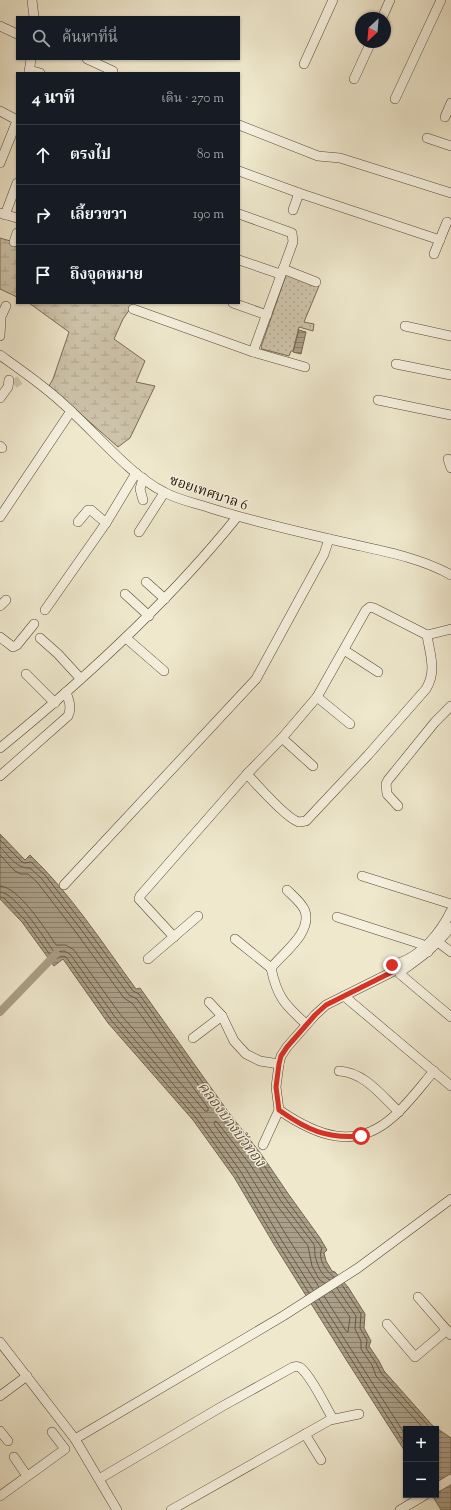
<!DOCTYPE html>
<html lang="th">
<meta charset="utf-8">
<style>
body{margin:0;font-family:"Sorts Mill Goudy","Noto Serif Thai",serif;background:#20242c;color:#f1f3f6}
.controls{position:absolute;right:12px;bottom:12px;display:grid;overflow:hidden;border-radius:0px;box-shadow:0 1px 3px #0004}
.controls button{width:36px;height:36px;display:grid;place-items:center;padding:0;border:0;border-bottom:1px solid #363941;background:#171b24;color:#f1f3f6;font:20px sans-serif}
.compass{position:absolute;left:355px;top:12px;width:36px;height:36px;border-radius:50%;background:#171b24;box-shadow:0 1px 3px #0004;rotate:206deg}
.stop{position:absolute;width:12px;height:12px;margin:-9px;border:3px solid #d93025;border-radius:50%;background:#fff}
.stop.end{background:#d93025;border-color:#fff;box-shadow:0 1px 4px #0008}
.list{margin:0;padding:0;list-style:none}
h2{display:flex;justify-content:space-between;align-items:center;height:52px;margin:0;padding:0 16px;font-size:17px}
h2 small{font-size:13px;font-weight:400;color:#9ea1a6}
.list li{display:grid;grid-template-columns:26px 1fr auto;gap:12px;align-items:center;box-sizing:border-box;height:60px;padding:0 16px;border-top:1px solid #363941}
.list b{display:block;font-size:15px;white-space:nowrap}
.list em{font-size:13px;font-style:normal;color:#9ea1a6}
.icon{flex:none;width:22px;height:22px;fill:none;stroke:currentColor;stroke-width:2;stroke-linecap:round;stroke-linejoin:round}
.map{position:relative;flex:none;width:451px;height:1510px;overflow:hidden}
.search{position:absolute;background:#171b24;box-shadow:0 1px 3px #0004;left:16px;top:16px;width:224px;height:44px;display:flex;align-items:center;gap:10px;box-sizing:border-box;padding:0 14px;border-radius:0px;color:#9ea1a6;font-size:15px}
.panel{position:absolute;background:#171b24;box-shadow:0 1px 3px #0004;left:16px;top:72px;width:224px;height:232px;border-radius:0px}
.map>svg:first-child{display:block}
</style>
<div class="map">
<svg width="451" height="1510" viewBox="0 0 451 1510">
<defs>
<pattern id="grass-dots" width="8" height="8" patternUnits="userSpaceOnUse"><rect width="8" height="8" fill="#cdc3aa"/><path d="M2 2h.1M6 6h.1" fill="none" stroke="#b0a691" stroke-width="1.8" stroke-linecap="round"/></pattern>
<pattern id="wetland-marsh" width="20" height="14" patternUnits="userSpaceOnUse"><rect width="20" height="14" fill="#cdc3aa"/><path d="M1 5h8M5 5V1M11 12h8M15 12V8" fill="none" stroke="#b0a691"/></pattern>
<pattern id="water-rules" width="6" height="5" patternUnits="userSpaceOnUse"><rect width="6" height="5" fill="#aa9f88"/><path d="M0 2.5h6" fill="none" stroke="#8a806d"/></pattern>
</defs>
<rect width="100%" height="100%" fill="#efe8cd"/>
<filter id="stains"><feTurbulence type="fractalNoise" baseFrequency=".005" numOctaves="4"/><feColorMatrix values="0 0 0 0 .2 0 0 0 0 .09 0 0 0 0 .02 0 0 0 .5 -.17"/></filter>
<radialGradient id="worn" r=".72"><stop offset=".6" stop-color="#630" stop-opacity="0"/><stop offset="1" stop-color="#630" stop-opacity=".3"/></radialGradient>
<!-- grass -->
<path fill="url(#grass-dots)" stroke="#796a56" d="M286,275H290L319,286L304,322L314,324L313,331L299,327L293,351H291L289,356L262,349L261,347Z"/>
<!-- wetland -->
<g fill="url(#wetland-marsh)" stroke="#796a56">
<path d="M0,238L17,243V297L0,289Z"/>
<path d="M29,303H134L123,319L114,339L145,361L136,382L155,386L130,438L118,447L49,386L53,379L69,332Z"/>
</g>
<!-- water -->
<g fill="url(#water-rules)" stroke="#756652">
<path d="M299,330L306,332L301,354L293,352Z"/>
<path d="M0,834L25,860L30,855C71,894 103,944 136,989L140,988L229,1113L261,1154L289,1195L320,1238L327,1250L324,1253L326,1261L332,1271L335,1272L348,1287L365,1314L364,1328L371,1341L369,1346L379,1361L384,1371L432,1425L451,1438V1510H441L432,1495H436V1429H406V1453L347,1361L275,1246L234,1177L193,1120L108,1023L63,959L54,966L22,922L0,899Z"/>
</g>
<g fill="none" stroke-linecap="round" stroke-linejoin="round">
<!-- shore -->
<g stroke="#685845" stroke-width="1">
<path d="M0,840L22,862L25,863L31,862L45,875L84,925L133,991L139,994L226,1115L258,1156L285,1198L322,1248C317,1259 326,1271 334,1277"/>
<path d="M0,847C9,856 17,869 30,868L41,878L80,928L129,995L137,999L222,1118L254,1159L281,1201L313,1243C316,1248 314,1250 315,1255C317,1264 321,1276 330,1280"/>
<path d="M0,855L15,871L21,874H28L37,882L75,931L124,998L133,1004L208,1108V1111H205L120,1014L74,950L66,945H56C46,930 18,886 0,886"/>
<path d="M0,892C15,892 45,939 54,952L64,951L70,954L115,1017L200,1115L241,1172L282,1241L313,1290"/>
<path d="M0,897L4,898L25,920L53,959H56L62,956L66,957L111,1020L196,1118L237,1175L278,1244L309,1293"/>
<path d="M342,1285L361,1314L360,1328L367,1340L366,1348L376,1363L381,1373L431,1429"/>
<path d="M319,1287L288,1238L246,1169L214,1124L215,1121L217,1122L249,1163L276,1204L308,1246L312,1266L319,1279L324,1283"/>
<path d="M337,1288L356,1316L355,1329L361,1341V1349L372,1365L376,1376L424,1429"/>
<path d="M324,1296L346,1331L348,1332L350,1317L332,1291"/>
<path d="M319,1299L406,1436"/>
<path d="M315,1302L406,1446"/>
</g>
<!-- canal -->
<path stroke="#aa9f88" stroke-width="8" d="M0,1012L56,954"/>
<!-- minor-tunnel -->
<path stroke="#d1c8af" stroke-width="9" stroke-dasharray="9 4.5" stroke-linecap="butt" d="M14,384L20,380"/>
<!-- minor casing -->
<g stroke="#584735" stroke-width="10">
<g id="minor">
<path d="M32,0L34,17"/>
<path d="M382,18L390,0"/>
<path d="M0,26L17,34"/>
<path d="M87,59L113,71"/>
<path d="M304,64L333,0"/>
<path d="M29,70L40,73"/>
<path d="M29,73L31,59"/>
<path d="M354,79L371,42"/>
<path d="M395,99L441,0"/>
<path d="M0,111L17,120"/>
<path d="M445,117L451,103"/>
<path d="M239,125L318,156L340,158L451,193"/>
<path d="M427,138L451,146"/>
<path d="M0,163L17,121"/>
<path d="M239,171L299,193L440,240"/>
<path d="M293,210L299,193"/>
<path d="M0,213L17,218"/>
<path d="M239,214L292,233L293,242L253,352"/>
<path d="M5,215L17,183"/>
<path d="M14,242L17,233"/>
<path d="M434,254L447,222"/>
<path d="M239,260L280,274"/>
<path d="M283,269L316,282"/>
<path d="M233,303L267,315"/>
<path d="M133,309L253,352L305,367"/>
<path d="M405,326L451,336"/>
<path d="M0,336L1,317L6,306"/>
<path d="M0,355C25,373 51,391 73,413C99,437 133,477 164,492C178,500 195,503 210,508C258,523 307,534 356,545C388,552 423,559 451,575"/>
<path d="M396,364L451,375"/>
<path d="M0,398L8,387L9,380"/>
<path d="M378,400L451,415"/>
<path d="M0,446L2,448"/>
<path d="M448,459L451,468"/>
<path d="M143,478L140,489L143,500"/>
<path d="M0,517L71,411"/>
<path d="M78,522L88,510H91L106,523"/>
<path d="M139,532L164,493"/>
<path d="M146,582L165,599"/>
<path d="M125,594L149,616"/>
<path d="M0,606L6,600"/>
<path d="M45,610L106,523L136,473"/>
<path d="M0,637L13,647L17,645L34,624"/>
<path d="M40,638L58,654L80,678"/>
<path d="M126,638L164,671"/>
<path d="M344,650L378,672"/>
<path d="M26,674L55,703"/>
<path d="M317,697L350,724"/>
<path d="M282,738L313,766"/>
<path d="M0,748C86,678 168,603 237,517"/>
<path d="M247,774C256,784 288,820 299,822C301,822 304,821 306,821L368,755L426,689C437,671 430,655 427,635"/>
<path d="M0,776L68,716C72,707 69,701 66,692"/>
<path d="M398,806L387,794L386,784L388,780L435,722L451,706"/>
<path d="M362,876L451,904"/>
<path d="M64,885L256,679L324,554L329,539"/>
<path d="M287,890C293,896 302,903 305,911C312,933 283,953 271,968C277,997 285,1005 306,1024"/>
<path d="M337,917L421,944L428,952"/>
<path d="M174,937L139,899L140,896L247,774L282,738L317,697L366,610L370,607L374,608L427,635L451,629"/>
<path d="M235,939L271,968"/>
<path d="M434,939L451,952"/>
<path d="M148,959L198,916"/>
<path d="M399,963C422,955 441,932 451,911"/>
<path d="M403,970C424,955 435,947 451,927"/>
<path d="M392,972L326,1005L315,1015L287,1047L281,1056L279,1064L276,1087L279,1110C317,1136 355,1151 393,1117C408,1104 421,1086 434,1071"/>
<path d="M400,974L451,1017"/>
<path d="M344,996L451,1086"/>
<path d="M209,1002L222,1016L234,1041L246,1054L260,1061L279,1064"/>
<path d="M193,1038L222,1016"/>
<path d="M339,1071C364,1072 382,1096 399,1112"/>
<path d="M263,1145L279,1110"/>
<path d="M418,1297L451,1335"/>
<path d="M387,1324L415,1357L447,1330"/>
<path d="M0,1342L75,1439L283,1316L358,1268L451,1199"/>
<path d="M0,1396L27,1376"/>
<path d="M0,1431L8,1441"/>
<path d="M305,1434L321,1460"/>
<path d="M75,1439L117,1510"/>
<path d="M14,1457L27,1476"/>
<path d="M99,1479L221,1407L293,1367C297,1366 299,1366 302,1369C314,1381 324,1404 333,1419"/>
<path d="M436,1488L451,1479"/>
<path d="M0,1496L65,1449L52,1432"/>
<path d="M171,1510L330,1420L359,1414"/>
<path d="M400,1510L425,1495"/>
</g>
</g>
<!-- minor -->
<use href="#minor" stroke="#f5f0de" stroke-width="9"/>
</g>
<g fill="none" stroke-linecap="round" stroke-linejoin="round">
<!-- route -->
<path stroke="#d93025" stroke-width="5" d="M361,1136C327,1139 307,1130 279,1110L276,1087L279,1064L281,1056L287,1047L315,1015L326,1005L392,972V965"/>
</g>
<g text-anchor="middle" stroke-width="3" stroke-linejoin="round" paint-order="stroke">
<!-- street labels -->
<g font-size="14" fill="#251102" stroke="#f5f0de">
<text transform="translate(209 492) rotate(19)" y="5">ซอยเทศบาล 6</text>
</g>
<!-- water labels -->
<g font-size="15" font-style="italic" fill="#61513e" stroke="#f5f0de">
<text transform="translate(232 1124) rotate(53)" y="5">คลองบางบัวทอง</text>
</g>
</g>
<rect width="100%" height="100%" filter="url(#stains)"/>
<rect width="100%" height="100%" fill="url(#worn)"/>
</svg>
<div class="controls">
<button>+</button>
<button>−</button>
</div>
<svg class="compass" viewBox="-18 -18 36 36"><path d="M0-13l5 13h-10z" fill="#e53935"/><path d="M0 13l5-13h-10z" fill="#9ea1a6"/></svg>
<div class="stop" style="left:361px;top:1136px"></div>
<div class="stop end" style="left:392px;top:965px"></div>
<div class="search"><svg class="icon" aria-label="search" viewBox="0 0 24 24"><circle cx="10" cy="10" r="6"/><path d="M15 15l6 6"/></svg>ค้นหาที่นี่</div>
<section class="panel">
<h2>4 นาที<small>เดิน · 270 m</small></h2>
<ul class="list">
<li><svg class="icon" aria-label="ahead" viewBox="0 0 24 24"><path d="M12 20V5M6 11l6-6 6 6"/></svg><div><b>ตรงไป</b></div><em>80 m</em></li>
<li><svg class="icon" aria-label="right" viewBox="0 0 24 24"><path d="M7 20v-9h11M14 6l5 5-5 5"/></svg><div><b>เลี้ยวขวา</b></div><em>190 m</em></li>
<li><svg class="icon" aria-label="arrive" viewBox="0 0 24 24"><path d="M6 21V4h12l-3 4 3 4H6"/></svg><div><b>ถึงจุดหมาย</b></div></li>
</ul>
</section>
</div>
